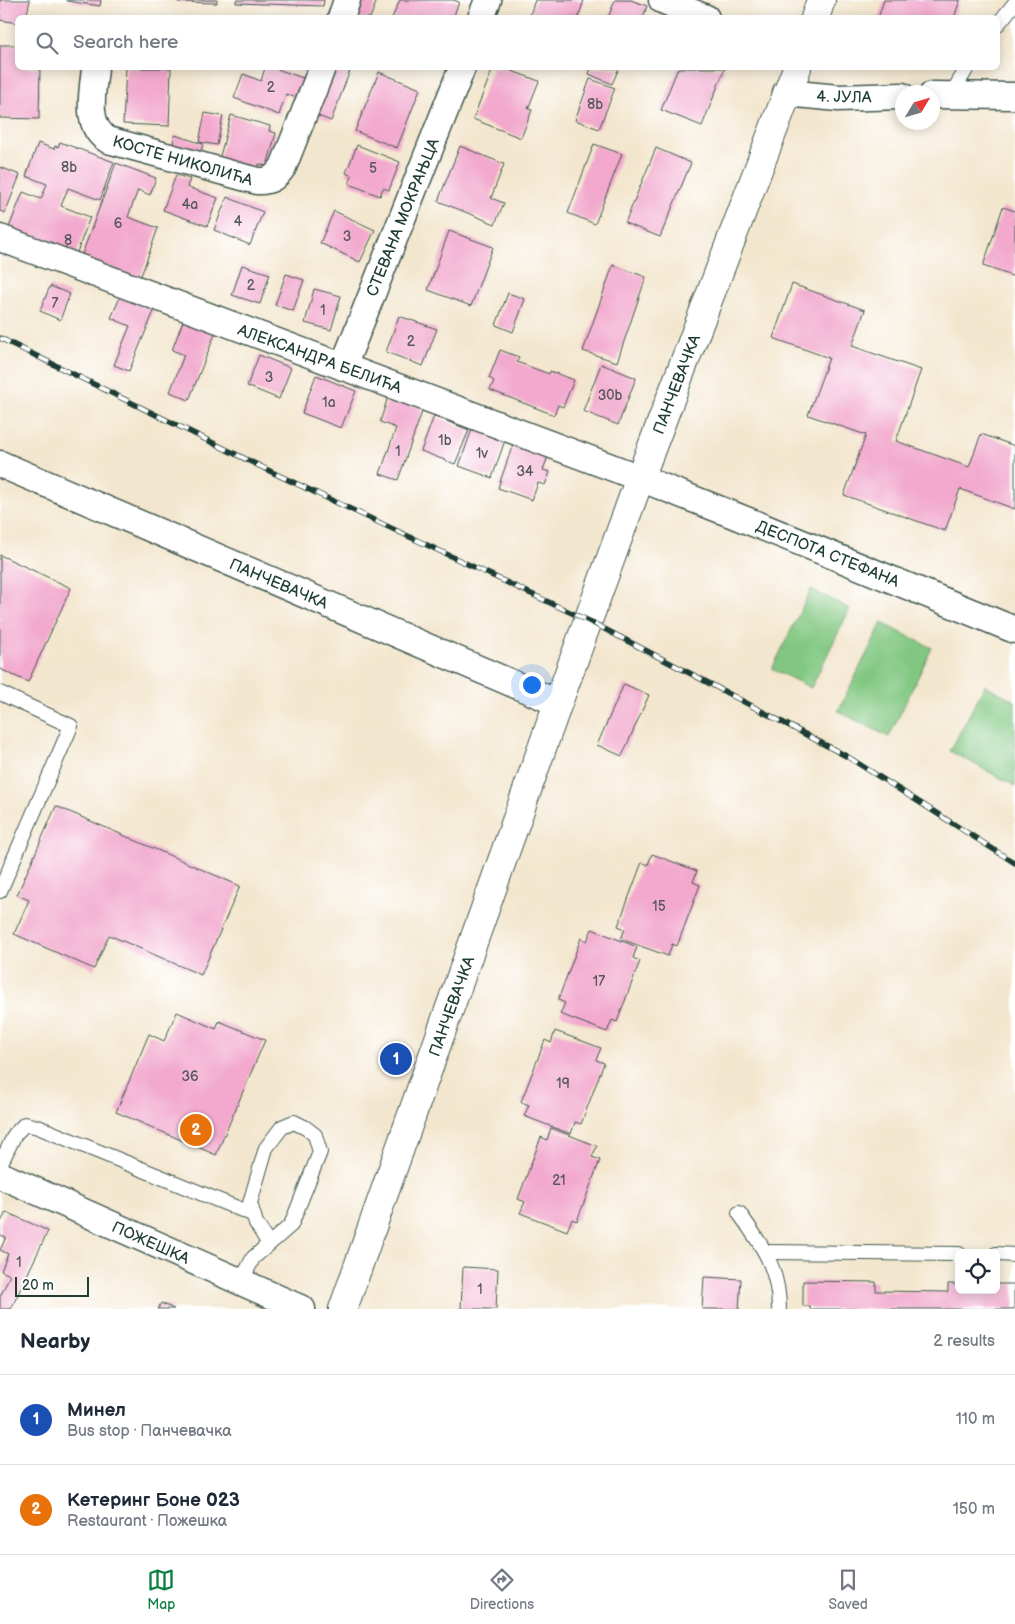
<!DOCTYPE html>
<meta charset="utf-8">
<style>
body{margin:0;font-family:"Balsamiq Sans",sans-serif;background:#f2f2f3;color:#1f2937}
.controls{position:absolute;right:15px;bottom:15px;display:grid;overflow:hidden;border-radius:8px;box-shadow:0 2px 12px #0003}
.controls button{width:45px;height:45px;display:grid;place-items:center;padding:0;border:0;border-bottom:1px solid #e0e1e3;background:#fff;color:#1f2937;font:25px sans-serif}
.compass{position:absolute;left:895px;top:85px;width:45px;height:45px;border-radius:50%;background:#fff;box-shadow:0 2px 12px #0003;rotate:52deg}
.scale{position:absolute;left:15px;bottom:12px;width:74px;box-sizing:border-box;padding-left:5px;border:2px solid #1f3d34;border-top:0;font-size:14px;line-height:18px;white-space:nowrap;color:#1f3d34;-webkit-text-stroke:4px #fff;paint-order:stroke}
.you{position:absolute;left:531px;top:684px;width:18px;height:18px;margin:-12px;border:4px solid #fff;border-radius:50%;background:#1a73e8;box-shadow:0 0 0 8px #1a73e833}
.badge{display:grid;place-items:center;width:32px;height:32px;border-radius:50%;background:#0b8043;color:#fff;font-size:16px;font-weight:700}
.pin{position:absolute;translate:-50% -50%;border:2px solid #fff;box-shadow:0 1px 5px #0006}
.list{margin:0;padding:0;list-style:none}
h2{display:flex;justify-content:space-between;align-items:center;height:65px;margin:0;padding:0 20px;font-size:21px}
h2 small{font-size:16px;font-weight:400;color:#747a83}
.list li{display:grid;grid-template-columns:32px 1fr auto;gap:15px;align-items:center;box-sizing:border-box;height:90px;padding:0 20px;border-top:1px solid #e0e1e3}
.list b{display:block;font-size:19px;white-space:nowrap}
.list p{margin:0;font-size:16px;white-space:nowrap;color:#747a83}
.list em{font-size:16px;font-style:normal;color:#747a83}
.icon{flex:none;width:28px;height:28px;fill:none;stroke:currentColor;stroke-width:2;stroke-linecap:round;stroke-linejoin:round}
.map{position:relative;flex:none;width:1015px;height:1309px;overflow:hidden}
.search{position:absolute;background:#fff;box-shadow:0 2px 12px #0003;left:15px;right:15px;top:15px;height:55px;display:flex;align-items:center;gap:12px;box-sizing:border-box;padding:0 18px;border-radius:8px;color:#747a83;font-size:19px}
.sheet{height:245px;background:#fff}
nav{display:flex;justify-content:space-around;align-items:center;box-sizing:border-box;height:70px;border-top:1px solid #e0e1e3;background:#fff;font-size:14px;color:#747a83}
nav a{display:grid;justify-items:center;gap:2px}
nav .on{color:#0b8043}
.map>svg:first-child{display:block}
</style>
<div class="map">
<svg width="1015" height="1309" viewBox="0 0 1015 1309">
<rect width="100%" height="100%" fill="#fff"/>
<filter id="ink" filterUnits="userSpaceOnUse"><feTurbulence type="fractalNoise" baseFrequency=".02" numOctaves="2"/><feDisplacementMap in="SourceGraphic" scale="10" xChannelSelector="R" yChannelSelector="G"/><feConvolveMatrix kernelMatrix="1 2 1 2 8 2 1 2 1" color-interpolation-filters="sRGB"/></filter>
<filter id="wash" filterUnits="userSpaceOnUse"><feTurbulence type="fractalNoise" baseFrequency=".0096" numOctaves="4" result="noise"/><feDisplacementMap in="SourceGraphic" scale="20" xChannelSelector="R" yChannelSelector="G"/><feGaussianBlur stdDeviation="1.12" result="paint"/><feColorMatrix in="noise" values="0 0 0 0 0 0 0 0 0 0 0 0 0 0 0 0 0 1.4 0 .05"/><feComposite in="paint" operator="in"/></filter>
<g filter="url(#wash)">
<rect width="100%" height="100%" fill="#f3e6ce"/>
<!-- green -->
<g fill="#81c781" stroke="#50825a">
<path d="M811,589L850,609L811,688L772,669Z"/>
<path d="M882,623L932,648L889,737L838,711Z"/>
<path d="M985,685L1015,701V786L950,751Z"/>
</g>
<g id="blocks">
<!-- building -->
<g fill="#f2a9cd">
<path d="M0,0H30L26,18H18V23L0,20Z"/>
<path d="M67,0H101L100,6L67,1Z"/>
<path d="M178,0H217V3L178,2Z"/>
<path d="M236,0H324L323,6L236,3Z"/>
<path d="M357,0H377L370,18H350Z"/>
<path d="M400,0H453L459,2L453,18H392Z"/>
<path d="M535,0H584L578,18H529Z"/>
<path d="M615,0H631L647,6L643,18H608Z"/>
<path d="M884,0H960L954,18H878Z"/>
<path d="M0,45H18V68H40L39,119L0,118Z"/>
<path d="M126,68H171L169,126L123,124Z"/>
<path d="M265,68H274L306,79L299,99L286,94L279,115L234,98L243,74L261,81Z"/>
<path d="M331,68H351L331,121L313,114Z"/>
<path d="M493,68H504L539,81L528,109L532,110L521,138L473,119Z"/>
<path d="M591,68H619L612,84L589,74Z"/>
<path d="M678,68H725L702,126L661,110Z"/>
<path d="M379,72L420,89L397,148L355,131Z"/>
<path d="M590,79L615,88L599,129L575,120Z"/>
<path d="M205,113L223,116L217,145L199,142Z"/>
<path d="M231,115L270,126L269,131L276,133L267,166L259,164L257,171L219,160Z"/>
<path d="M175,135L203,144L199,159L171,150Z"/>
<path d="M60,142L114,162L100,200L68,188L61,206L90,217L76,255L8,230L23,192L41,199L47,184L26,176L38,143L54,149L55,146L58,147Z"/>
<path d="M594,144L622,154L595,224L568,213Z"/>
<path d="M357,145L400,162L389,190L383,188L380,196L349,184L352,176L346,173Z"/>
<path d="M460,146L504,164L491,198L504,203L495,224L438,201Z"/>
<path d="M656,148L691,163L660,237L625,223Z"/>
<path d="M116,163L156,178L150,195L138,190L128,217L158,228L140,279L81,257Z"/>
<path d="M0,167L20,175L5,213L0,211Z"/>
<path d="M176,175L190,179L187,187L218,198L207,226L163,210Z"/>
<path d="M227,197L263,212L250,245L214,230Z"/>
<path d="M1003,207L1015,211V277L983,266Z"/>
<path d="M334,211L375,230L360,262L320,243Z"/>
<path d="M449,231L493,247L471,306L428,290Z"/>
<path d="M242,265L270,274L260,304L232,295Z"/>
<path d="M613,265L646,277L617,362L583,351Z"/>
<path d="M286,274L304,280L293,311L275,305Z"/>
<path d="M792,284L865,310L852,346L921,370L896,441L969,467L981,434L1015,446V509L960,489L945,531L844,495L866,435L808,415L829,358L773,338Z"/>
<path d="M50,286L70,294L60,320L40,311Z"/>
<path d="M314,289L341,296L331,330L305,323Z"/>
<path d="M508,293L525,299L513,332L496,325Z"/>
<path d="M121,295L155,309L129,371L114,365L130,326L111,318Z"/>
<path d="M185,316L217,329L189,400L170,392L184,355L172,350Z"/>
<path d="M399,316L437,329L423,366L386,352Z"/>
<path d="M500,350L519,357L517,362L549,374L550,371L574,380L563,407L558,405L554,415L490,390L494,381L489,378Z"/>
<path d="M259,355L291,368L279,399L247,386Z"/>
<path d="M601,364L636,378L618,425L583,411Z"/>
<path d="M316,375L356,391L341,428L302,413Z"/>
<path d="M388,397L423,409L398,480L380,474L396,428L380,422Z"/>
<path d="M434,416L469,430L455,464L421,451Z"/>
<path d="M472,429L505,440L492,478L459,466Z"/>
<path d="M513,444L548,456L543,470L550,472L545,485L538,483L532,500L498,488Z"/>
<path d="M0,555L71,588L28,682L0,669Z"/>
<path d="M624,684L649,695L622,756L597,745Z"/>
<path d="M56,806L240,886L201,975L109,935L94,969L14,934L29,900L17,895Z"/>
<path d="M652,854L697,871L693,882L700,885L677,946L672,944L668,956L621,939L625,929L618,926L642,862L648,865Z"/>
<path d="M592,929L637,947L633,958L640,961L617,1022L612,1020L607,1032L560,1014L565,1003L558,1000L581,938L587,941Z"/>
<path d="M177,1012L216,1029L219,1021L265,1040L216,1155L116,1112L149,1034L164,1041Z"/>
<path d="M555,1031L601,1048L596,1060L604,1063L581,1124L575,1122L571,1134L524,1116L529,1105L521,1102L545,1040L551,1043Z"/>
<path d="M551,1128L597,1146L592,1157L600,1160L577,1221L572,1219L567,1231L520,1213L525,1202L518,1199L541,1137L547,1140Z"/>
<path d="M6,1212L48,1231L11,1309H0V1297L10,1275L1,1271L8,1254L0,1250L6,1237L0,1235V1224Z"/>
<path d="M463,1267L498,1269L496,1309H461Z"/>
<path d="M704,1277L741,1279L739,1309H702Z"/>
<path d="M803,1281L876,1282V1291L948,1292V1284H959V1290H996V1284H1014V1309H810V1306H803Z"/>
<path d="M161,1303L174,1309H158Z"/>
</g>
</g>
</g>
<g filter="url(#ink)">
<use href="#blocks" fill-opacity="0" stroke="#3f564b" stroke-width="1"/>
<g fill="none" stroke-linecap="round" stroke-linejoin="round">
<!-- service casing -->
<g stroke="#3f564b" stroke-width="16">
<g id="service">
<path d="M998,24L1015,3"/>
<path d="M951,95L967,68"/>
<path d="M0,693L71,726L0,891"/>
<path d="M0,1165L15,1134L25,1124L38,1127L252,1214"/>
<path d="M739,1213C762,1245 779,1268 779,1309"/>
<path d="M766,1252L959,1254"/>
<path d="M996,1254L1015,1255"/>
<path d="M241,1282L253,1258L291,1225L320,1152L315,1135L306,1128L294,1122L282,1127L266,1148L250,1203L256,1223L269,1244"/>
</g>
</g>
<!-- minor casing -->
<g stroke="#3f564b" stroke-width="29">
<g id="minor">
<path d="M662,0L706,18"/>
<path d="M341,18L347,0"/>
<path d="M481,18L488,0"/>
<path d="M95,68C93,91 84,126 108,140L257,181C270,182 276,177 283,167L322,68"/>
<path d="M786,93L838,98L902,96"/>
<path d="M932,95L1015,96"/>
<path d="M0,238L640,478L736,516L1015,630"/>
<path d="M343,367L462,68"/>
<path d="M0,464L558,703"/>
<path d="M0,1175L302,1309"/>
</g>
</g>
<!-- tertiary casing -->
<g stroke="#3f564b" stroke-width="30">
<g id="tertiary">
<path d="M815,18L821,0"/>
<path d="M343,1309L558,703L640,478L797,68"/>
</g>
</g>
<!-- service -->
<use href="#service" stroke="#fff" stroke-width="14"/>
<!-- minor -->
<use href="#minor" stroke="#fff" stroke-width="26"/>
<!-- tertiary -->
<use href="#tertiary" stroke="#fff" stroke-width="28"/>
<!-- rail casing -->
<g stroke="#1f3d34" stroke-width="5.5">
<path id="rail" d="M0,338L280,476L589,621L701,679L848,757L1015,863"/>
</g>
<!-- rail -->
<use href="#rail" stroke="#fff" stroke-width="4" stroke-dasharray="11" stroke-linecap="butt"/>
</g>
</g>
<g text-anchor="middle" stroke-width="4" stroke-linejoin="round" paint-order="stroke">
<!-- number labels -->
<g font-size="14" fill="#54585a">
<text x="271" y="92">2</text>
<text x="595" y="109">8b</text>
<text x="69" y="172">8b</text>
<text x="373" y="173">5</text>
<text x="190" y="209">4a</text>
<text x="238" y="226">4</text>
<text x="118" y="228">6</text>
<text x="347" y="241">3</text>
<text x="68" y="245">8</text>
<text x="251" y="290">2</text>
<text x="55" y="308">7</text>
<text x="323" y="315">1</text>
<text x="411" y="346">2</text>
<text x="269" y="382">3</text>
<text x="610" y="400">30b</text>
<text x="329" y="407">1a</text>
<text x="445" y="445">1b</text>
<text x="398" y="456">1</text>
<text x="482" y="458">1v</text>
<text x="525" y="476">34</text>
<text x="659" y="911">15</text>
<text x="599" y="986">17</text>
<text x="190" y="1081">36</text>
<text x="563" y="1088">19</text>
<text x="559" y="1185">21</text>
<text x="19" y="1267">1</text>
<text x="480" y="1294">1</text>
</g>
<!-- street labels -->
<g font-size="16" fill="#1f3d34" stroke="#fff">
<text transform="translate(844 96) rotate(1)" y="6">4. ЈУЛА</text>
<text transform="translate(183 160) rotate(16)" y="6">КОСТЕ НИКОЛИЋА</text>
<text transform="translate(402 217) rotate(-68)" y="6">СТЕВАНА МОКРАЊЦА</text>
<text transform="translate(320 358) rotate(20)" y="6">АЛЕКСАНДРА БЕЛИЋА</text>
<text transform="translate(676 384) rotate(-69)" y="6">ПАНЧЕВАЧКА</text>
<text transform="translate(828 553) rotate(22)" y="6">ДЕСПОТА СТЕФАНА</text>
<text transform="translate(279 583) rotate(23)" y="6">ПАНЧЕВАЧКА</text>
<text transform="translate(451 1006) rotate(-70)" y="6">ПАНЧЕВАЧКА</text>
<text transform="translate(151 1242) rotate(24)" y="6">ПОЖЕШКА</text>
</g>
</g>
</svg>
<div class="controls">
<button><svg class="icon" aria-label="locate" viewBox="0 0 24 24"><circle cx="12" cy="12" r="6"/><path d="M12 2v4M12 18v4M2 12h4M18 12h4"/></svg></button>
</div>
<svg class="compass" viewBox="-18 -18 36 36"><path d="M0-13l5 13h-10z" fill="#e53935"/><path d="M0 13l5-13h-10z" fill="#747a83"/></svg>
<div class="scale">20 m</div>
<div class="you"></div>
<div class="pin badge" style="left:396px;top:1059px;background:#1a4fb4">1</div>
<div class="pin badge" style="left:196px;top:1130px;background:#e8710a">2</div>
<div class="search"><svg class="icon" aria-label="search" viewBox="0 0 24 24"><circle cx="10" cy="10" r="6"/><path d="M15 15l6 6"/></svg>Search here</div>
</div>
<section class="sheet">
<h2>Nearby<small>2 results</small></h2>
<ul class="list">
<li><span class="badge" style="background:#1a4fb4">1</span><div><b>Минел</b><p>Bus stop · Панчевачка</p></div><em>110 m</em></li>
<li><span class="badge" style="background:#e8710a">2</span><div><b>Кетеринг Боне 023</b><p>Restaurant · Пожешка</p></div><em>150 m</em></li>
</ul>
</section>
<nav>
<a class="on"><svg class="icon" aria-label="map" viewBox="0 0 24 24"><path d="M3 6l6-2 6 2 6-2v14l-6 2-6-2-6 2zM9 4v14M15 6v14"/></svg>Map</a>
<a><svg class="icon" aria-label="directions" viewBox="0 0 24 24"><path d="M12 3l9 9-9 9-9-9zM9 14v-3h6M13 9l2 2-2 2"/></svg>Directions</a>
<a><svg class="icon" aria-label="saved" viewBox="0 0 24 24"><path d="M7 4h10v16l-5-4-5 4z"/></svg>Saved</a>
</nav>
